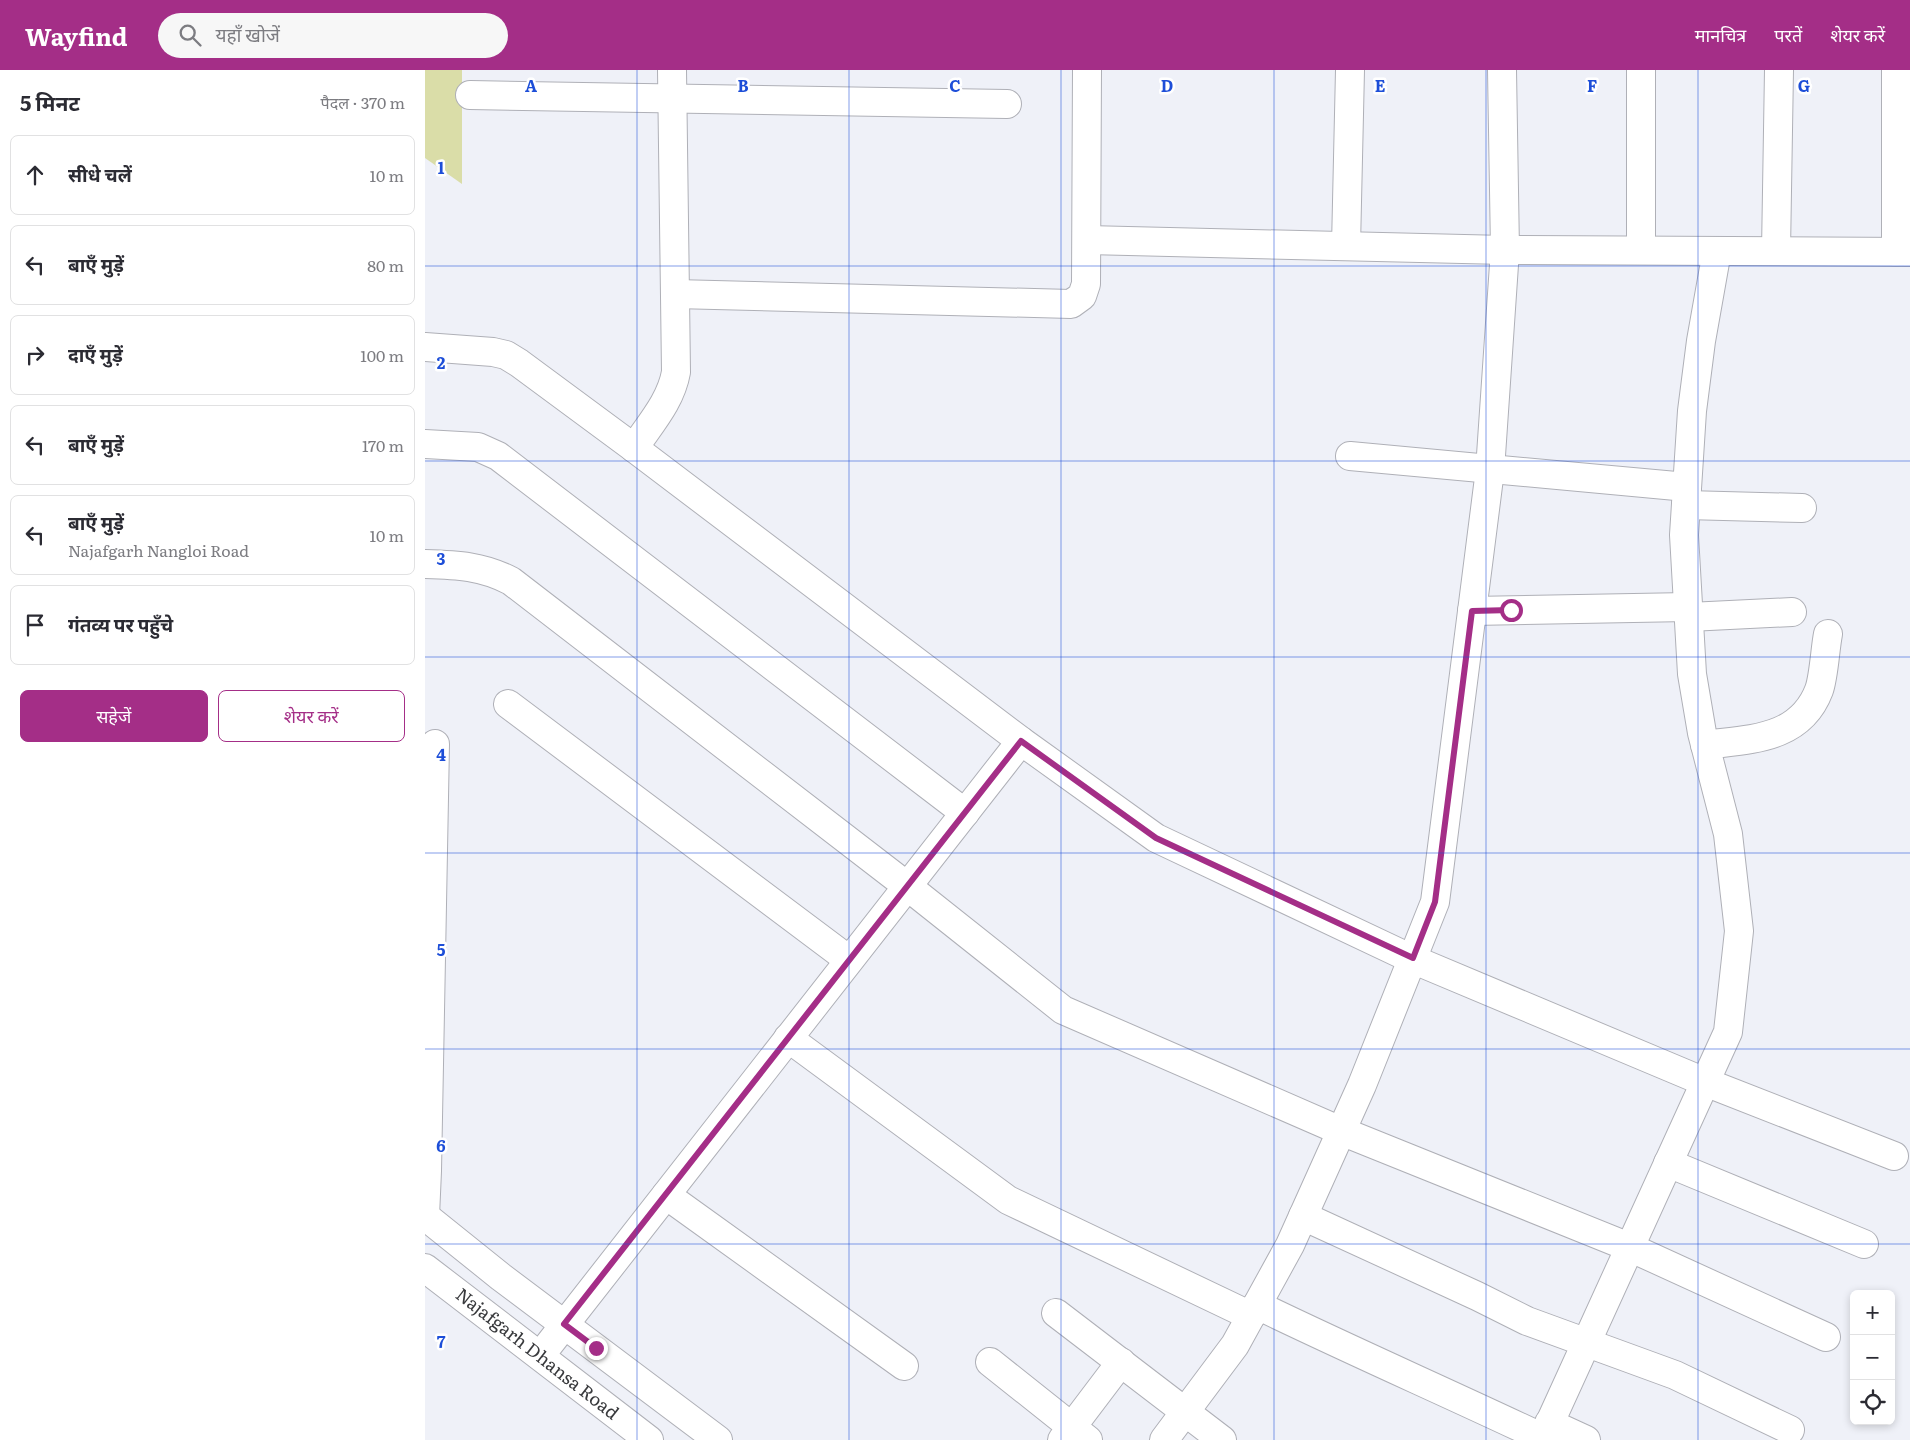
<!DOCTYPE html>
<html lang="hi">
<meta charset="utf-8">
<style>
body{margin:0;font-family:Literata,"Noto Sans Devanagari",serif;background:#f7f7f7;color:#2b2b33}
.controls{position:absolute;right:15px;bottom:15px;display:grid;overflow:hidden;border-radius:8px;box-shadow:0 2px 8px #0003}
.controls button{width:45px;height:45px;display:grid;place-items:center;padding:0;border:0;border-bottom:1px solid #e1e1e2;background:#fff;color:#2b2b33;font:25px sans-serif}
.stop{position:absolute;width:15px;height:15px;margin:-11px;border:4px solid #a42e87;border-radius:50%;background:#fff}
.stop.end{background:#a42e87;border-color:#fff;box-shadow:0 1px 5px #0008}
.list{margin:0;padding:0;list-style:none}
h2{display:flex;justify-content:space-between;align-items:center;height:65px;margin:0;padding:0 20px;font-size:21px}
h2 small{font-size:16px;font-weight:400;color:#7c7c81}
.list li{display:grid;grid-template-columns:32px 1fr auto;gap:15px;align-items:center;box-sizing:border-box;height:80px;margin:0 10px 10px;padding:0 10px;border:1px solid #e1e1e2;border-radius:8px}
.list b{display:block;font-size:19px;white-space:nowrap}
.list p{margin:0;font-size:16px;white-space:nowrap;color:#7c7c81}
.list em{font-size:16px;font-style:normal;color:#7c7c81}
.actions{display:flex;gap:10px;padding:15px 20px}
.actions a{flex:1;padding:11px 0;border:1px solid #a42e87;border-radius:8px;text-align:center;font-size:18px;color:#a42e87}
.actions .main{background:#a42e87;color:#fff}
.icon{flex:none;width:28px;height:28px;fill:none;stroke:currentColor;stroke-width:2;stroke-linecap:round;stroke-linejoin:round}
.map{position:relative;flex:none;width:1485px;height:1370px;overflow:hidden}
header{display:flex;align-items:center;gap:30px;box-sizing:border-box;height:70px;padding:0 25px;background:#a42e87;color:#fff}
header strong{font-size:24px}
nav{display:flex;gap:28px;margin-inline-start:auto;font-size:18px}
.search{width:350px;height:45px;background:#f7f7f7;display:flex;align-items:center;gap:12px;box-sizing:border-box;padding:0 18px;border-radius:28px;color:#7c7c81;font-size:19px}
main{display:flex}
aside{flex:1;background:#fff}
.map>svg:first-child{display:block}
</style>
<header>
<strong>Wayfind</strong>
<div class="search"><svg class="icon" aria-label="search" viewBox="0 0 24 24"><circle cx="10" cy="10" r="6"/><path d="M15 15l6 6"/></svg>यहाँ खोजें</div>
<nav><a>मानचित्र</a><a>परतें</a><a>शेयर करें</a></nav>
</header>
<main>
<aside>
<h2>5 मिनट<small>पैदल · 370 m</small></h2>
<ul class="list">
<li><svg class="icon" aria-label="ahead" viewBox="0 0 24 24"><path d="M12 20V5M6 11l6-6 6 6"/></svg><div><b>सीधे चलें</b></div><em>10 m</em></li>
<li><svg class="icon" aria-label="left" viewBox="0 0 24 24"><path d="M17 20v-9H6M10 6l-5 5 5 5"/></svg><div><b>बाएँ मुड़ें</b></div><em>80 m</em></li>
<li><svg class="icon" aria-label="right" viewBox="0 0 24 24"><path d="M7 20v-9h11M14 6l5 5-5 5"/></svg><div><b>दाएँ मुड़ें</b></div><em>100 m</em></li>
<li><svg class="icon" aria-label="left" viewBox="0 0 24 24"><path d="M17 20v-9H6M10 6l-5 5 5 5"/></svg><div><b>बाएँ मुड़ें</b></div><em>170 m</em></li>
<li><svg class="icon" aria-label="left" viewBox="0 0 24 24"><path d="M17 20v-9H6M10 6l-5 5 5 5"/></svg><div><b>बाएँ मुड़ें</b><p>Najafgarh Nangloi Road</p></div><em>10 m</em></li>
<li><svg class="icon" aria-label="arrive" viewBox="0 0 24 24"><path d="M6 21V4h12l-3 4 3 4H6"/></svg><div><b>गंतव्य पर पहुँचे</b></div></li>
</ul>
<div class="actions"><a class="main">सहेजें</a><a>शेयर करें</a></div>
</aside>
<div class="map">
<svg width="1485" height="1370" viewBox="0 0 1485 1370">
<rect width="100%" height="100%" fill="#eff1f8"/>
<!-- park -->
<path fill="#dadda8" d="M0,0H37V114L0,88Z"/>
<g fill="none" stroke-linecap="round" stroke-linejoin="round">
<!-- minor casing -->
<g stroke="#afb0b7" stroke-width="30">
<g id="minor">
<path d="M1471,0V182"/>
<path d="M45,25L582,34"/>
<path d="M662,170L1080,180L1485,182"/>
<path d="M921,176L925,0"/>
<path d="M1216,180V0"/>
<path d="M1351,181L1354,0"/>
<path d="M250,224L646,234L657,226L661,214L662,0"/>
<path d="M0,277L68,282L81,285L94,293L209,378L596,671L731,768L987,889L1280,1012L1469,1086"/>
<path d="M0,374L53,377L73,386L540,743"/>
<path d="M209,378C225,354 246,331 251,302L247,0"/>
<path d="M925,386L1262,417"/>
<path d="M1261,435L1377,438"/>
<path d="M0,494C33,495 57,496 86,511L482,816L638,940L916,1061L1204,1177L1401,1267"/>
<path d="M1047,541L1263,537"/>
<path d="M1264,547L1367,542"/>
<path d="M83,634L424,890"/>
<path d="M1280,675C1325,669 1375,670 1394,620C1399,606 1400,579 1403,564"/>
<path d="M363,968L583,1130L826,1246"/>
<path d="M1243,1093L1439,1174"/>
<path d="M241,1125L479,1296"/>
<path d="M0,1146L2,1101L10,674"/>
<path d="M878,1146L1052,1226L1102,1251L1250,1305L1365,1360"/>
<path d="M832,1235C927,1281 1023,1323 1118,1368"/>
<path d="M631,1243L797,1370"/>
<path d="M115,1286L596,671"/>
<path d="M565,1292L663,1370"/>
<path d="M1124,1353L1161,1370"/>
<path d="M637,1370L696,1292"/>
<path d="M739,1370L810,1275L865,1175L937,1015L1010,832L1065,400L1080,180L1077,0"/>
<path d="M1117,1370L1303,962L1314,861L1303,764L1277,663L1267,604L1259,465L1267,341L1276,271L1292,181"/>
</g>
</g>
<!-- primary casing -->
<g stroke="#afb0b7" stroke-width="30">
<g id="primary">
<path d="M0,1146L76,1207L293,1370"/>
<path d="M0,1198L224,1370"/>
</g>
</g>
<!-- minor -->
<use href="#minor" stroke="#fff" stroke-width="28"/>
<!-- primary -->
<use href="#primary" stroke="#fff" stroke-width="28"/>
</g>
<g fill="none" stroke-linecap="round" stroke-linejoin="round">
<!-- route -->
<path stroke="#a42e87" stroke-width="6" d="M171,1278L139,1254L596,671L731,768L988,888L1010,832L1047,541L1086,540"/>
</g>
<!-- grid -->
<path fill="none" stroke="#1d4ed8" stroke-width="1" stroke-opacity="0.55" d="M212,0V1370M424,0V1370M636,0V1370M849,0V1370M1061,0V1370M1273,0V1370M0,196H1485M0,391H1485M0,587H1485M0,783H1485M0,979H1485M0,1174H1485"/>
<g text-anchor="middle" stroke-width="5" stroke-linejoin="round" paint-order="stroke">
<!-- street labels -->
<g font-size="18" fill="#393a3d" stroke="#fff">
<text transform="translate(112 1284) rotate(38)" y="6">Najafgarh Dhansa Road</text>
</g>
</g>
<g font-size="16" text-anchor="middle" font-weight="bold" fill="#1d4ed8" stroke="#fff" stroke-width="5" stroke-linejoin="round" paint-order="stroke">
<text x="106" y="22">A</text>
<text x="318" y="22">B</text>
<text x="530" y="22">C</text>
<text x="742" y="22">D</text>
<text x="955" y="22">E</text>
<text x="1167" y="22">F</text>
<text x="1379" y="22">G</text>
<text x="16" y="104">1</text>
<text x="16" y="299">2</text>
<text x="16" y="495">3</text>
<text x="16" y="691">4</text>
<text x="16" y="886">5</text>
<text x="16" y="1082">6</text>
<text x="16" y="1278">7</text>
</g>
</svg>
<div class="controls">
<button>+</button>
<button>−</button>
<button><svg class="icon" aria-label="locate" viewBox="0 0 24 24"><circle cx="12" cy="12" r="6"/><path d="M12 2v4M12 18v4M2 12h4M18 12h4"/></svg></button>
</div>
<div class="stop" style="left:1086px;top:540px"></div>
<div class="stop end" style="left:171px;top:1278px"></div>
</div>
</main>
